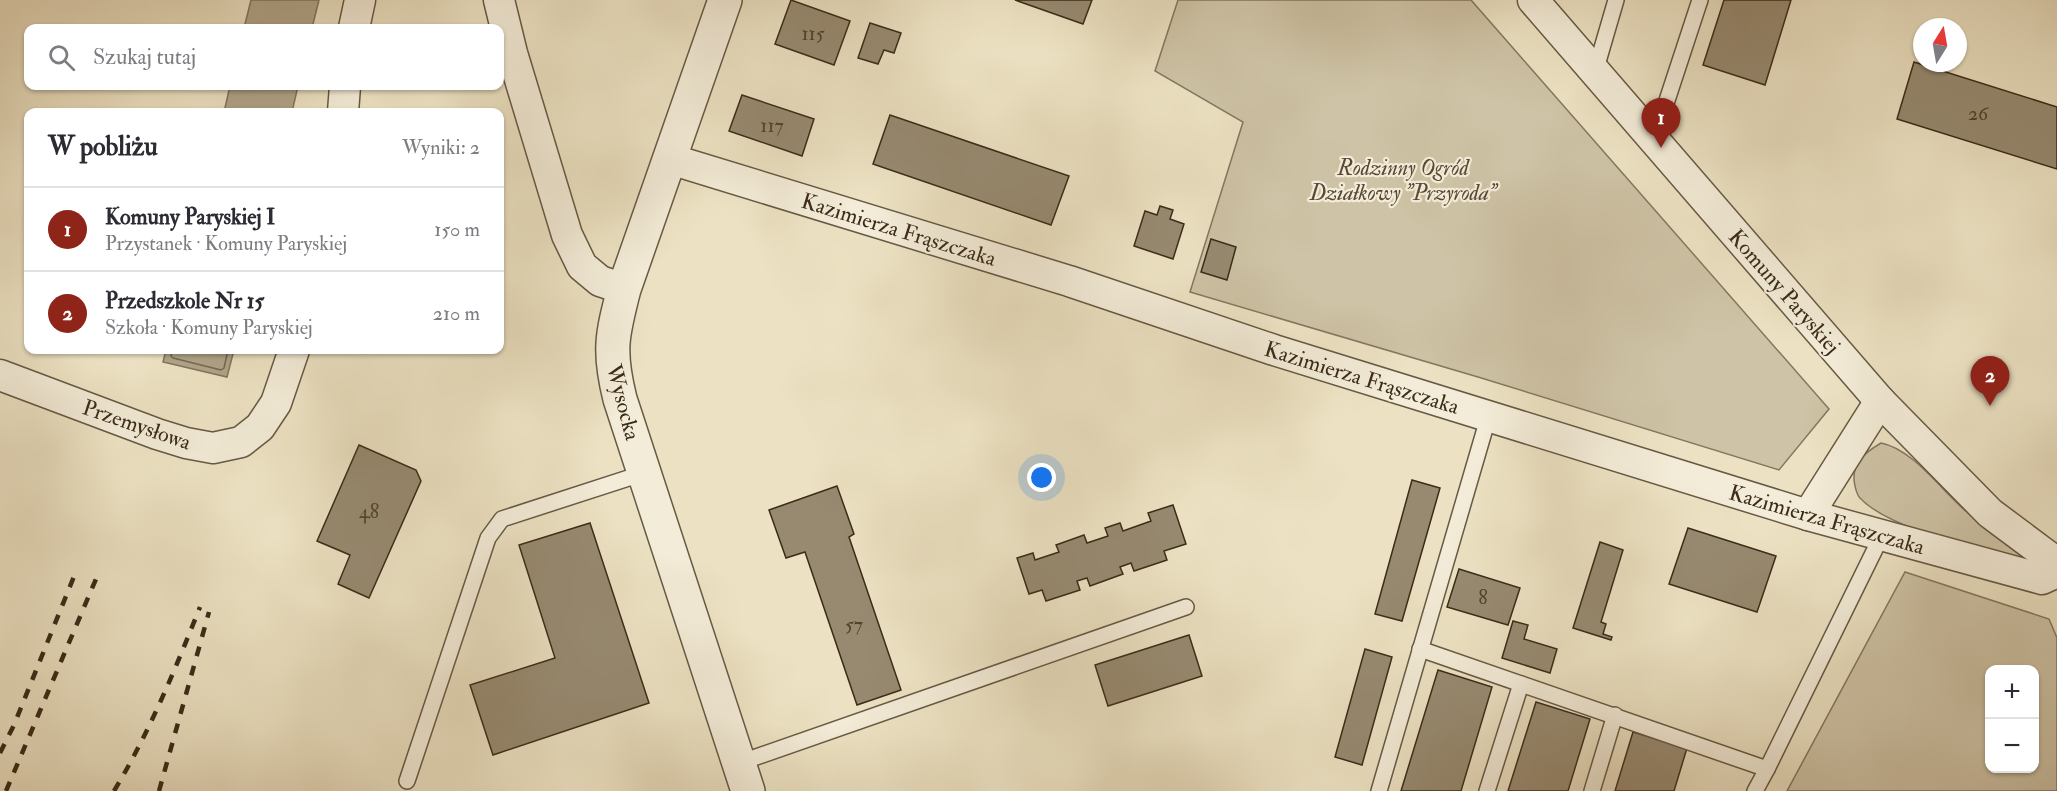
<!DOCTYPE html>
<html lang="pl">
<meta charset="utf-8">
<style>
body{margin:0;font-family:"IM FELL Double Pica",serif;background:#f2f2f3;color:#2b2b33}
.controls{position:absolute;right:18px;bottom:18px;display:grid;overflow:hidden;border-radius:12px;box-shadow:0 2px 4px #0004}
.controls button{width:54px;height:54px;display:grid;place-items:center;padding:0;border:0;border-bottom:2px solid #e1e1e2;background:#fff;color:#2b2b33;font:30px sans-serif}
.compass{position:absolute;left:1913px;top:18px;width:54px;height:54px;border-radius:50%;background:#fff;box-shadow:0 2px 4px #0004;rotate:11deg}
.you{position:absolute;left:1042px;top:478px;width:21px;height:21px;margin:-15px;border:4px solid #fff;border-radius:50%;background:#1a73e8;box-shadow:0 0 0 9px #1a73e833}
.badge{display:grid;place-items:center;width:39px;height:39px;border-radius:50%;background:#8f2418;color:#fff;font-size:20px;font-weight:700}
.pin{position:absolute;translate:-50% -50px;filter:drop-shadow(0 2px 3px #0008)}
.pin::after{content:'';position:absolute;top:32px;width:21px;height:18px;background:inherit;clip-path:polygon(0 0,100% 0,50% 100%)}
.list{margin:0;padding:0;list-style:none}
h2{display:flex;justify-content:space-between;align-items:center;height:78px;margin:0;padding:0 24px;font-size:26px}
h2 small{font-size:20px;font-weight:400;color:#7c7c81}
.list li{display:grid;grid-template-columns:39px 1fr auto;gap:18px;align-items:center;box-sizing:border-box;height:84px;padding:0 24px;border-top:2px solid #e1e1e2}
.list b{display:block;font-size:22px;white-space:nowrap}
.list p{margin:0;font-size:20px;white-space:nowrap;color:#7c7c81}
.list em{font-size:20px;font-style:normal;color:#7c7c81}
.icon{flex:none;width:33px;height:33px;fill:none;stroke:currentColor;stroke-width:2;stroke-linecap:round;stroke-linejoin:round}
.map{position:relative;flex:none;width:2057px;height:791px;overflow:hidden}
.search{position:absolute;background:#fff;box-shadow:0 2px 4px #0004;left:24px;top:24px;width:480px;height:66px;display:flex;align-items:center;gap:15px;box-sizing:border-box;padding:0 21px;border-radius:12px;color:#7c7c81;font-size:22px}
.panel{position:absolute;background:#fff;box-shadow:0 2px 4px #0004;left:24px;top:108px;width:480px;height:246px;border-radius:12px}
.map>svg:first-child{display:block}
</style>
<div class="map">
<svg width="2057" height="791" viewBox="0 0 2057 791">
<rect width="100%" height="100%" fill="#ece2c3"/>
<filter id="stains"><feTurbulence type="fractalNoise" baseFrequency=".00333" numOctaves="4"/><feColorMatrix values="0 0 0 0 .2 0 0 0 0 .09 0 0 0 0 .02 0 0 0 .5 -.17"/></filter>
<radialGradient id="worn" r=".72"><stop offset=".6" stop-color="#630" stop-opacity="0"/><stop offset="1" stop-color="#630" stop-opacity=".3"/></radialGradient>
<!-- green -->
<g fill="#cec3a6" stroke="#847760" stroke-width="1.5" fill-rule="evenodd">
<path d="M1178,0H1471L1829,409L1779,470L1478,377L1190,292L1243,122L1155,71Z"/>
<path d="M1881,443C1913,449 1942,491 1966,511C1986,528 2008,543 2029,558L2027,564C1986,551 1888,529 1860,498C1857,495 1856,490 1855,486C1850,464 1864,453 1881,443Z"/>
<path d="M1905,572L2049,619L2057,638V791H1787ZM1990,670H2034V768H1990Z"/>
</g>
<!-- water -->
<g fill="#b0a489" stroke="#81745c" stroke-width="1.5">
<path d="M251,0H319L312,28H244Z"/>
<path d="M230,86H298L292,112H224Z"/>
<path d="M166,350H234L227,377L163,362Z"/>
</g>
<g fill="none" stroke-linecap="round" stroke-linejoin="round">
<!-- shore -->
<path stroke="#766851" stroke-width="1.5" d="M171,350V356L173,358L221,370L224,368L228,350"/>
</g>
<!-- building -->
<g fill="#978a71" stroke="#3b2b19" stroke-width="1.5">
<path d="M791,0L850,21L834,65L775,44Z"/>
<path d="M1015,0H1092L1083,24Z"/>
<path d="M1724,0H1791L1765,85L1703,65Z"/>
<path d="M870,23L901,33L894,53L884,50L878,64L858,58Z"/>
<path d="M1914,62L2057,107V169L1897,119Z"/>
<path d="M742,95L814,119L802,156L729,131Z"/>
<path d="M890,115L1069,176L1051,225L873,164Z"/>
<path d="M1160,206L1173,210L1170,219L1184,224L1173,259L1134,246L1145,211L1157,215Z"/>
<path d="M1211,239L1236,247L1227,280L1201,272Z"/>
<path d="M359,445L416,470L421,481L369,598L338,584L350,555L317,541Z"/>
<path d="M1412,480L1440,488L1402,621L1375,614Z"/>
<path d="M837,486L854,534L849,537L901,690L857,705L805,552L786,558L769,510Z"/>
<path d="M1173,505L1186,544L1164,551L1167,560L1134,571L1131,563L1120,567L1123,574L1090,586L1087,578L1077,581L1080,590L1046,601L1042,590L1029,594L1017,558L1033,553L1035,560L1059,552L1056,545L1084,535L1087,543L1108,536L1105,528L1120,523L1123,531L1151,521L1148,513Z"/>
<path d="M590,523L649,703L493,755L470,685L555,658L519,545Z"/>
<path d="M1688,528L1776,556L1757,612L1669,584Z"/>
<path d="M1600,542L1623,550L1601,622L1606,624L1603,634L1612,637L1611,640L1573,628Z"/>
<path d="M1459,569L1520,588L1508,625L1447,607Z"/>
<path d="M1513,621L1528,625L1524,639L1557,649L1550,673L1502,658Z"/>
<path d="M1189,635L1202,676L1108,706L1095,665Z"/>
<path d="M1365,649L1392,657L1362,765L1335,757Z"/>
<path d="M1438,670L1492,687L1461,791H1401Z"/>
<path d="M1536,702L1590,719L1568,791H1508Z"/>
<path d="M1633,732L1687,748L1674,791H1615Z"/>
</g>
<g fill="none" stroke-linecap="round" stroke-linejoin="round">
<!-- service casing -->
<g stroke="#675944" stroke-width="18">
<g id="service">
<path d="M1595,72L1616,0"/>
<path d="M1654,140L1700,0"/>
<path d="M1420,649L1767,769L1755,791"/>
<path d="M739,763L1186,607"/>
<path d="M1767,769L1882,535"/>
<path d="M407,781L488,538L502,519L644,473"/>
<path d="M1379,791L1489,415"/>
<path d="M1487,791L1521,684"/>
<path d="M1592,791L1615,715"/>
</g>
</g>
<!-- minor casing -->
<g stroke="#675944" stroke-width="33">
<g id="minor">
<path d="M499,0L512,53L567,235L582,266L600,281L624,289"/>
<path d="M1533,0L1880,401L1990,513L2057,563"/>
<path d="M354,28L360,0"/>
<path d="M343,112L345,86"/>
<path d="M670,159L1069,281L1274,350L1808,515L2042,579L2057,572"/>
<path d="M0,375L157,434L186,443L213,448L241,442L260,427L276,403L294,350"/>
<path d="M1808,515L1880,401"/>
</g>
</g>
<!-- tertiary casing -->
<g stroke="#675944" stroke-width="36">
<path id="tertiary" d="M725,0L624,289C612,335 608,351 620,399L748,791"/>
</g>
<!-- service -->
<use href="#service" stroke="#f3ecd8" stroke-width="15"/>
<!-- minor -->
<use href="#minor" stroke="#f3ecd8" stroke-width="30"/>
<!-- tertiary -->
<use href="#tertiary" stroke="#f3ecd8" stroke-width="33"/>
<!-- rail -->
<g stroke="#3b2b19" stroke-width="4.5" stroke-dasharray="10 10" stroke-linecap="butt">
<path d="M0,753L14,725L77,569"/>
<path d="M6,791L96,579"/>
<path d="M114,791C149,733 175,670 200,607"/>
<path d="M159,791L209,612"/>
</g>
</g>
<g text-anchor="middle" stroke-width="4.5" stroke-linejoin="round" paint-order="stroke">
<!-- number labels -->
<g font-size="20" fill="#52432f">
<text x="813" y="40">115</text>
<text x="1978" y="120">26</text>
<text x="772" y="132">117</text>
<text x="369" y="518">48</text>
<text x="1483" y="604">8</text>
<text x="854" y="631">57</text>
</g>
<!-- park labels -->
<g font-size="22" font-style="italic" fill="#584935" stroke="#f3ecd8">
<text x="1403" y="175">Rodzinny Ogród<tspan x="1403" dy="25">Działkowy "Przyroda"</tspan></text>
</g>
<!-- street labels -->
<g font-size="22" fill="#3b2b19" stroke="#f3ecd8">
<text transform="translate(899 229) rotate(17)" y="8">Kazimierza Frąszczaka</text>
<text transform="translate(1785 291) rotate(49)" y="8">Komuny Paryskiej</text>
<text transform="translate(1362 377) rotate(17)" y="8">Kazimierza Frąszczaka</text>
<text transform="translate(624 402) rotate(75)" y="8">Wysocka</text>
<text transform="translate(137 424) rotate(19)" y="8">Przemysłowa</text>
<text transform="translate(1827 519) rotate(16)" y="8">Kazimierza Frąszczaka</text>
</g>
</g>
<rect width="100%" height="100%" filter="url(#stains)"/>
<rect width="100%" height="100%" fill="url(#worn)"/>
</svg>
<div class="controls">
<button>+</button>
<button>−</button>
</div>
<svg class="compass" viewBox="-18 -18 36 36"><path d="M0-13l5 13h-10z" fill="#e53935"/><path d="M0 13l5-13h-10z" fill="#7c7c81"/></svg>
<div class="you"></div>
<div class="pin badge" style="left:1661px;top:148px">1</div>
<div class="pin badge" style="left:1990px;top:406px">2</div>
<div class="search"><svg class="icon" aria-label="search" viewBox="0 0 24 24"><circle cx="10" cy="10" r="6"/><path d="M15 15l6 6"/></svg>Szukaj tutaj</div>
<section class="panel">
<h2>W pobliżu<small>Wyniki: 2</small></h2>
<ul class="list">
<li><span class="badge">1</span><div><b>Komuny Paryskiej I</b><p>Przystanek · Komuny Paryskiej</p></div><em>150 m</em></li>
<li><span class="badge">2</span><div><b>Przedszkole Nr 15</b><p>Szkoła · Komuny Paryskiej</p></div><em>210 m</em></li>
</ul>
</section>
</div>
